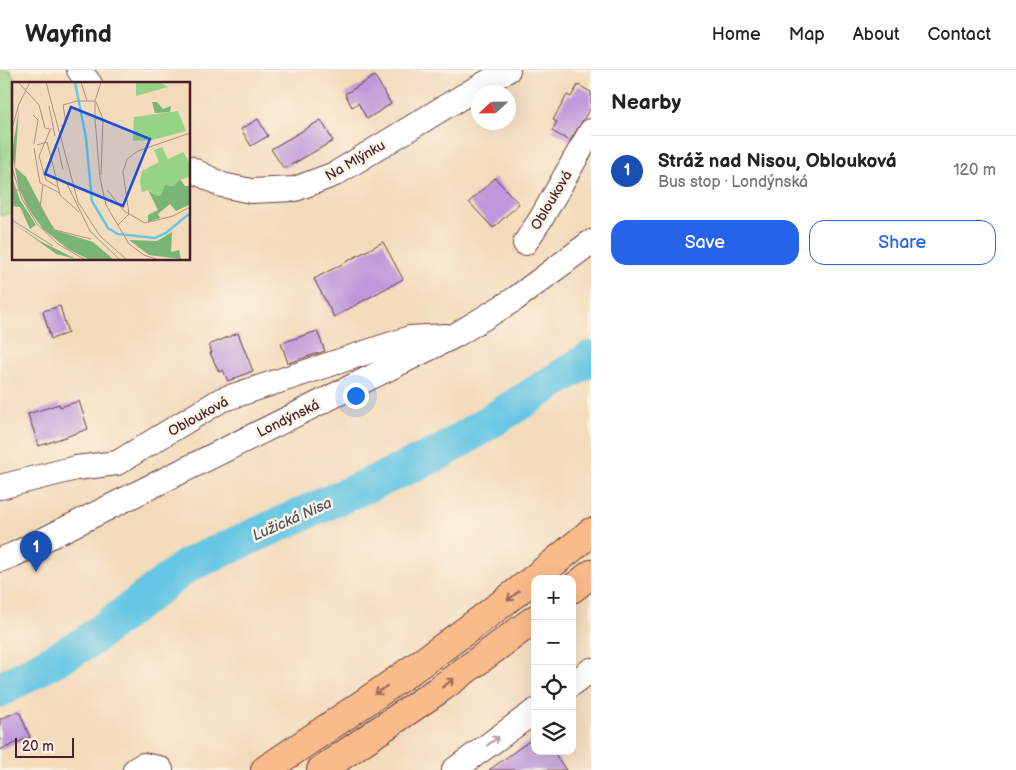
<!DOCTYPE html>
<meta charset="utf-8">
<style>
body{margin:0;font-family:"Balsamiq Sans",sans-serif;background:#f2f2f2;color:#222}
.controls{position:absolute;right:15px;bottom:15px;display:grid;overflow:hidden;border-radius:10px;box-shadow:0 5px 20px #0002}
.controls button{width:45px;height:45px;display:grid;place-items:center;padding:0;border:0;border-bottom:1px solid #e0e0e0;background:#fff;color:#222;font:25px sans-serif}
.compass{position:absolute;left:471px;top:15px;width:45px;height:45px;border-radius:50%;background:#fff;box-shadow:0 5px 20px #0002;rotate:248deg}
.scale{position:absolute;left:15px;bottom:12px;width:59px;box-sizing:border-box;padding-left:5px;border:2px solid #4a1f2b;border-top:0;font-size:14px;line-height:18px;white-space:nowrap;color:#4a1f2b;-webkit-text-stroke:4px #fcf5e5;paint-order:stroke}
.you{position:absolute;left:355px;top:325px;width:18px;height:18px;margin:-12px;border:4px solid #fff;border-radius:50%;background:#1a73e8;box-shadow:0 0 0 8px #1a73e833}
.badge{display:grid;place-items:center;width:32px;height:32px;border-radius:50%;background:#2563eb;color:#fff;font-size:16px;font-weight:700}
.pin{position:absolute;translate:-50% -41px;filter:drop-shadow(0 1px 2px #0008)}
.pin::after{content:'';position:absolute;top:26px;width:18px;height:15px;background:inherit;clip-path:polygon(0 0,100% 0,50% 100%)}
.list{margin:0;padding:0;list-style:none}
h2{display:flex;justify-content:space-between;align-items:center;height:65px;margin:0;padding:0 20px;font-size:21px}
h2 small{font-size:16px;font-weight:400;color:#767676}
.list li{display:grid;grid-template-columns:32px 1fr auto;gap:15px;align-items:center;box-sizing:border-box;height:70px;padding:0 20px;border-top:1px solid #e0e0e0}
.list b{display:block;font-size:19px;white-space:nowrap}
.list p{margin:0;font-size:16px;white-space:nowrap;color:#767676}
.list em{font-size:16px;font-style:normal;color:#767676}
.actions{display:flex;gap:10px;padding:15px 20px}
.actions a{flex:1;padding:11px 0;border:1px solid #2563eb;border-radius:15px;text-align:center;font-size:18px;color:#2563eb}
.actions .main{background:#2563eb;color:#fff}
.icon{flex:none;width:28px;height:28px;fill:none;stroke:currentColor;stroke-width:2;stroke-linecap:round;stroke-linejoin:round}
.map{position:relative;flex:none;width:591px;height:700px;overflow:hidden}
header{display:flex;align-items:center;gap:30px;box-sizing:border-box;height:70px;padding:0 25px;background:#fff;border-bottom:1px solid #e0e0e0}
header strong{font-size:24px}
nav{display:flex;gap:28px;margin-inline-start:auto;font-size:18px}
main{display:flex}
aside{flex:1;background:#fff}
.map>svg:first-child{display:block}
</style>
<header>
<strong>Wayfind</strong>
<nav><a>Home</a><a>Map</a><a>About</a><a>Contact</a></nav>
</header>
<main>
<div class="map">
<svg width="591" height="700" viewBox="0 0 591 700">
<rect width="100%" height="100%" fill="#fcf5e5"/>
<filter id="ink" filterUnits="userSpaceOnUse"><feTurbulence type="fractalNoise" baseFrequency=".02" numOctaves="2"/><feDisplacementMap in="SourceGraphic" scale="10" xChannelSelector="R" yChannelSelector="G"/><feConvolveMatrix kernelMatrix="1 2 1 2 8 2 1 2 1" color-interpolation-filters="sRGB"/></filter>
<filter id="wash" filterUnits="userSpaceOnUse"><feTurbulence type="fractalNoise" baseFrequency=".0096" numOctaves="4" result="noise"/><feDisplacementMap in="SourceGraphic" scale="20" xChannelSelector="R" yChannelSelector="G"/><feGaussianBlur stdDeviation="1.12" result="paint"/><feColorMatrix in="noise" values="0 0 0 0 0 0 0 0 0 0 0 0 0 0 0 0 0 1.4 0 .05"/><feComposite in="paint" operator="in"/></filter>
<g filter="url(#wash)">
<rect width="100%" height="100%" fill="#f3dbbb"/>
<!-- green -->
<path fill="#97d387" stroke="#707959" d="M0,0H10L16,14H14V142L0,146Z"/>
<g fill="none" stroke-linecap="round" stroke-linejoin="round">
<!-- river -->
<path stroke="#66c6e4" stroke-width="35" d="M0,620L87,572L188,495L440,383L591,288"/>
</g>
<g id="blocks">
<!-- building -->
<g fill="#be98da">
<path d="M375,6L391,34L367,49L358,33L352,37L345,24Z"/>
<path d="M578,15L591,22V37L570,71L552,61L557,52L553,50L567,25L571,27Z"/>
<path d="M258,49L268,66L251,76L241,59Z"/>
<path d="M321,50L333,71L284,99L271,79Z"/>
<path d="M495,108L519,134L493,158L469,132Z"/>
<path d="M383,172L403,209L334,247L314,209Z"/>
<path d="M60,236L68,263L51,269L43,241Z"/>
<path d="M317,261L325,281L288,293L281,273Z"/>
<path d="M238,263L253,301L228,311L223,300L219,302L210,283H212L209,275Z"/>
<path d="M79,331L88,359L39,376L28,344L59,334L60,337Z"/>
<path d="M19,641L30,667L0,680V649Z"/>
<path d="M535,667V681H553L566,700H489Z"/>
</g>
</g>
</g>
<g filter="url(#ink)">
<use href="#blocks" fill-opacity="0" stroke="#633b41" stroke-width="1"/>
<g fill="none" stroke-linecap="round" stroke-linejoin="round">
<!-- minor casing -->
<g stroke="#633b41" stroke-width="26">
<g id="minor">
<path d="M79,0L90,14"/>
<path d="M189,98L222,115L251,121L295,119L335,104L443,38L508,0"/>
<path d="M525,173L542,147L591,61"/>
<path d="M0,417L76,398L117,393L221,330L410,268L446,266"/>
<path d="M0,490L15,484L456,265L515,229L591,172"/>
<path d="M572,614L591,600"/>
<path d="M135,700L143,695L159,698L161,700"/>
<path d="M454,700L535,641"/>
</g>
</g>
<!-- highway casing -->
<g stroke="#633b41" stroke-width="30">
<g id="highway">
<path d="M572,519L591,504"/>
<path d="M265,700C377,625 489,549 591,462"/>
<path d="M321,700L437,621L535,549"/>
</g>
</g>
<!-- minor -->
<use href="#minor" stroke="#fff" stroke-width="24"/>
<!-- highway -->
<use href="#highway" stroke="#fabb8b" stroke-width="28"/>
</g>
<!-- one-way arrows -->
<defs><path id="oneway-shaft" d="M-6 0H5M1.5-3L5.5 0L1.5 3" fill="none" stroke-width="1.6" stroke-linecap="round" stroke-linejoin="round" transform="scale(1.25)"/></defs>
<g stroke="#996556">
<use href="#oneway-shaft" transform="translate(513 526) rotate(142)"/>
<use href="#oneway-shaft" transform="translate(448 613) rotate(-36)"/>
<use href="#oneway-shaft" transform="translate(381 620) rotate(145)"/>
</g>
<use stroke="#ae9aa0" href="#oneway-shaft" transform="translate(493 671) rotate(-36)"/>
</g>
<g text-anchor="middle" stroke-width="5" stroke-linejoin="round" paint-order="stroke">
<!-- street labels -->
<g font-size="14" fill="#4a1f2b" stroke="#fcf5e5">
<text transform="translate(355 90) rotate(-30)" y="5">Na Mlýnku</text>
<text transform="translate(551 130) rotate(-59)" y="5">Oblouková</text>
<text transform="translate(198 346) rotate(-29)" y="5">Oblouková</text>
<text transform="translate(288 348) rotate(-26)" y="5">Londýnská</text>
</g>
<!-- water labels -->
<g font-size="15" font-style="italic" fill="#525162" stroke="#fcf5e5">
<text transform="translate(292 449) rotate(-24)" y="5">Lužická Nisa</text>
</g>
</g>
<!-- overview -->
<g transform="translate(12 12)">
<rect width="178" height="178" fill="#f3dbbb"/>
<path d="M124,0H148L156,5L124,14ZM166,29L174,49L141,58L121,59L122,35ZM150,65L156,77L171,70L177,80V95L167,98L162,104L154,103L149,113L144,114L137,108L130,110L128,100L130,89L147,80L142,68Z" fill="#97d387"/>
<path d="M140,20H145L151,27L159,24L158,30L143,31ZM7,26L3,85L14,95L42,148L81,160L101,177H76L56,167L31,147L16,126L7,107L0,71ZM0,95L8,118L24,143L18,147L8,125L0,124ZM168,97L173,104H177V123L164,129L158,122L146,132L148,136L136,140V133L146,128L136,108L144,114L149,113L153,103L162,104ZM0,140L28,159L64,177L44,172ZM160,150L159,170L167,168L169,177L137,173L117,158L145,159Z" fill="#79b574"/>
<path fill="none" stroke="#66c6e4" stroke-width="2.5" d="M63,0L74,56L80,119L96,146L106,152L143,156L154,151L178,131"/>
<path fill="none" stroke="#af9081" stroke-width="1" d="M6,0L27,23L33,46L37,47M34,0L66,120L88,154L114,177M69,0L75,19M89,0L83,19V37L88,96L94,123L117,162L132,173L144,177M84,20L91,37L89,93M37,24L43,54M21,33L26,38L22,62M49,44L54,42L51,23L65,19H83M0,46L7,22L18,0M39,46L27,74L34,98L46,105L48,113L67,130M25,63L35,60L46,104M46,65L51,88M22,66L28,101L48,111M0,86L10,117L25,142L46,162L72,177M55,102L78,149L107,177M0,108H14L43,148L79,157M95,108L112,129L133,141L161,134L178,125M28,125L31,103M117,132L111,90L115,77L126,69L178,51M0,138L41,164M106,143L117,132"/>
<path fill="#1d4ed8" fill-opacity="0.15" stroke="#1d4ed8" stroke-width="2.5" d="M59,25L138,57L111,124L33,92Z"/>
<rect width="178" height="178" fill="none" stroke="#4a1f2b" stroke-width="2.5"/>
</g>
</svg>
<div class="controls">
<button>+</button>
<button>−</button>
<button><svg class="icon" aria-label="locate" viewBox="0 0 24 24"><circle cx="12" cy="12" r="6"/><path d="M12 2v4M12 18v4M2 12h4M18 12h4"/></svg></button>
<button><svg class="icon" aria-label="layers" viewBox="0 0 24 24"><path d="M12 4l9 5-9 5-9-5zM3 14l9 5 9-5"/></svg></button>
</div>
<svg class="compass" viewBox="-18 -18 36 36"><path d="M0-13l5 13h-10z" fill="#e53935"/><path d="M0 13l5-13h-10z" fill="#767676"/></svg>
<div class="scale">20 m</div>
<div class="you"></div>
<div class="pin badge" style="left:36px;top:502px;background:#1a4fb4">1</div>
</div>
<aside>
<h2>Nearby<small></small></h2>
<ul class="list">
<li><span class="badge" style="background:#1a4fb4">1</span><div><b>Stráž nad Nisou, Oblouková</b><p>Bus stop · Londýnská</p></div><em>120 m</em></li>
</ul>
<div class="actions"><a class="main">Save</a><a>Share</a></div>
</aside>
</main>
